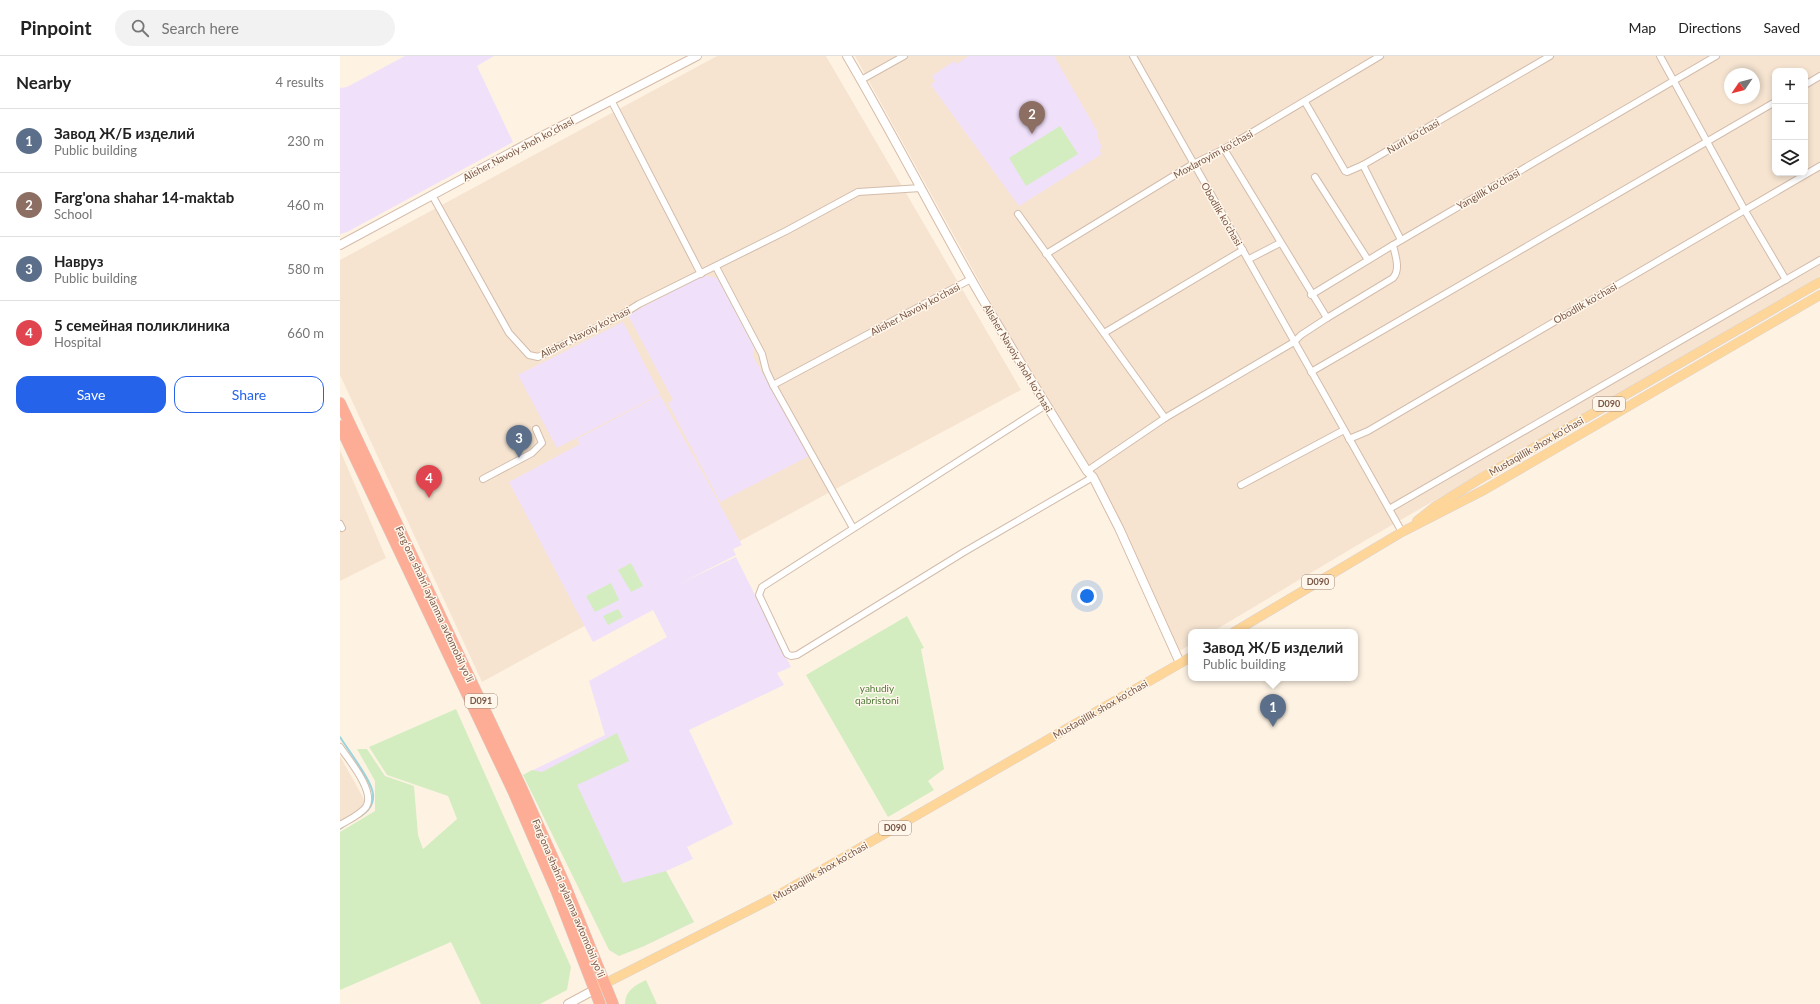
<!DOCTYPE html>
<meta charset="utf-8">
<style>
body{margin:0;font-family:Lato,sans-serif;background:#f2f2f2;color:#222}
.controls{position:absolute;right:12px;top:12px;display:grid;overflow:hidden;border-radius:8px;box-shadow:0 2px 6px #0003}
.controls button{width:36px;height:36px;display:grid;place-items:center;padding:0;border:0;border-bottom:1px solid #e0e0e0;background:#fff;color:#222;font:20px sans-serif}
.compass{position:absolute;left:1384px;top:12px;width:36px;height:36px;border-radius:50%;background:#fff;box-shadow:0 2px 6px #0003;rotate:235deg}
.you{position:absolute;left:747px;top:540px;width:14px;height:14px;margin:-10px;border:3px solid #fff;border-radius:50%;background:#1a73e8;box-shadow:0 0 0 6px #1a73e833}
.badge{display:grid;place-items:center;width:26px;height:26px;border-radius:50%;background:#2563eb;color:#fff;font-size:13px;font-weight:700}
.pin{position:absolute;translate:-50% -33px;filter:drop-shadow(0 1px 2px #0008)}
.pin::after{content:'';position:absolute;top:21px;width:14px;height:12px;background:inherit;clip-path:polygon(0 0,100% 0,50% 100%)}
.popup{position:absolute;left:848px;top:573px;width:170px;height:52px;box-sizing:border-box;display:grid;place-content:center;border-radius:8px;background:#fff;filter:drop-shadow(0 1px 3px #0005);font-size:13px;white-space:nowrap;color:#767676}
.popup b{font-size:15px;color:#222}
.popup::after{content:'';position:absolute;left:50%;top:100%;margin-left:-8px;border:8px solid transparent;border-top-color:#fff}
.list{margin:0;padding:0;list-style:none}
h2{display:flex;justify-content:space-between;align-items:center;height:52px;margin:0;padding:0 16px;font-size:17px}
h2 small{font-size:13px;font-weight:400;color:#767676}
.list li{display:grid;grid-template-columns:26px 1fr auto;gap:12px;align-items:center;box-sizing:border-box;height:64px;padding:0 16px;border-top:1px solid #e0e0e0}
.list b{display:block;font-size:15px;white-space:nowrap}
.list p{margin:0;font-size:13px;white-space:nowrap;color:#767676}
.list em{font-size:13px;font-style:normal;color:#767676}
.actions{display:flex;gap:8px;padding:12px 16px}
.actions a{flex:1;padding:9px 0;border:1px solid #2563eb;border-radius:12px;text-align:center;font-size:14px;color:#2563eb}
.actions .main{background:#2563eb;color:#fff}
.icon{flex:none;width:22px;height:22px;fill:none;stroke:currentColor;stroke-width:2;stroke-linecap:round;stroke-linejoin:round}
.map{position:relative;flex:none;width:1480px;height:948px;overflow:hidden}
header{display:flex;align-items:center;gap:24px;box-sizing:border-box;height:56px;padding:0 20px;background:#fff;border-bottom:1px solid #e0e0e0}
header strong{font-size:19px}
nav{display:flex;gap:22px;margin-inline-start:auto;font-size:14px}
.search{width:280px;height:36px;background:#f2f2f2;display:flex;align-items:center;gap:10px;box-sizing:border-box;padding:0 14px;border-radius:22px;color:#767676;font-size:15px}
main{display:flex}
aside{flex:1;background:#fff}
.map>svg:first-child{display:block}
</style>
<header>
<strong>Pinpoint</strong>
<div class="search"><svg class="icon" aria-label="search" viewBox="0 0 24 24"><circle cx="10" cy="10" r="6"/><path d="M15 15l6 6"/></svg>Search here</div>
<nav><a>Map</a><a>Directions</a><a>Saved</a></nav>
</header>
<main>
<aside>
<h2>Nearby<small>4 results</small></h2>
<ul class="list">
<li><span class="badge" style="background:#5c6f8a">1</span><div><b>Завод Ж/Б изделий</b><p>Public building</p></div><em>230 m</em></li>
<li><span class="badge" style="background:#8d6e63">2</span><div><b>Farg'ona shahar 14-maktab</b><p>School</p></div><em>460 m</em></li>
<li><span class="badge" style="background:#5c6f8a">3</span><div><b>Навруз</b><p>Public building</p></div><em>580 m</em></li>
<li><span class="badge" style="background:#e0444e">4</span><div><b>5 семейная поликлиника</b><p>Hospital</p></div><em>660 m</em></li>
</ul>
<div class="actions"><a class="main">Save</a><a>Share</a></div>
</aside>
<div class="map">
<svg width="1480" height="948" viewBox="0 0 1480 948">
<rect width="100%" height="100%" fill="#fef3e3"/>
<!-- residential -->
<g fill="#f6e4d1" fill-rule="evenodd">
<path d="M377,0H486L681,334L492,435L142,626L0,319V204Z"/>
<path d="M515,0H1480V220L1456,236L1026,484L872,576H851V588L840,595L818,551L787,482L709,352ZM1435,15H1465V117H1435ZM1390,18H1414V42H1390Z"/>
<path d="M0,394L46,502L0,525Z"/>
<path d="M0,700L25,745L24,749L0,765Z"/>
</g>
<!-- education -->
<g fill="#f0e0fa">
<path d="M65,0H154L137,10L173,86L7,176L0,178V32L7,31Z"/>
<path d="M629,0H714L757,75L758,82L762,92L759,94L762,98L679,150L591,29L595,25L592,20L614,5L616,8Z"/>
<path d="M363,219L377,222L414,291L413,300L469,400L380,446L328,347L333,344L288,259Z"/>
<path d="M283,266L320,338L217,392L178,319Z"/>
<path d="M320,339L402,489L393,493L396,499L339,528L396,501L451,611L437,617L444,629L349,674L393,768L347,791L353,803L326,815L354,866L302,891L183,719L265,679L249,625L327,581L313,554L253,586L169,426L240,388L237,383Z"/>
</g>
<!-- green -->
<g fill="#d4edc0">
<path d="M720,70L738,98L686,130L669,102Z"/>
<path d="M291,507L303,530L291,536L278,514Z"/>
<path d="M271,527L279,544L255,556L246,540Z"/>
<path d="M278,553L283,561L268,569L263,560Z"/>
<path d="M567,560L584,592L581,593L604,713L588,725L594,734L548,761L466,619Z"/>
<path d="M116,653L231,911L227,934L200,948H141L111,886L0,934V776L35,755V725L17,693H27L45,720L74,730L78,779L83,793L117,763L108,740L47,719L29,691Z"/>
<path d="M277,677L289,705L237,729L283,827L326,815L354,866L302,891L279,900L269,894L183,719L192,714L202,716Z"/>
<path d="M306,924L317,948H285C285,935 295,929 306,924Z"/>
</g>
<g fill="none" stroke-linecap="round" stroke-linejoin="round">
<!-- stream -->
<g stroke="#9bd4dc" stroke-width="2">
<path d="M0,681C8,694 32,725 33,738C34,749 28,756 19,761"/>
<path d="M0,773L7,768"/>
</g>
<!-- street casing -->
<g stroke="#d3bcab" stroke-width="8">
<g id="street">
<path d="M793,0L1062,476"/>
<path d="M1320,0L1404,153L1446,224"/>
<path d="M521,24L564,0"/>
<path d="M1465,29L1480,20"/>
<path d="M271,44L361,218"/>
<path d="M965,46L1005,115L1007,116L1023,109L1210,0"/>
<path d="M884,93L987,262"/>
<path d="M1023,109L1061,184"/>
<path d="M975,121L1028,204"/>
<path d="M92,139L169,277L189,299L198,301L283,258L299,248L446,175L518,136L581,132"/>
<path d="M678,158L825,362"/>
<path d="M706,198L853,108L884,93L1040,0"/>
<path d="M909,203L940,187"/>
<path d="M376,211L422,298L426,314L433,329L513,472"/>
<path d="M971,239L1053,189"/>
<path d="M764,277L903,194"/>
<path d="M971,316L1435,46"/>
<path d="M433,329L631,223"/>
<path d="M706,349L422,531L419,539L447,598L451,600L457,599L624,496L753,421"/>
<path d="M1009,383L1028,375L1480,110"/>
<path d="M747,415L825,362L954,286L961,279L987,262L1053,222C1061,213 1055,199 1053,189L1376,0"/>
<path d="M143,423L192,397L202,387L196,373"/>
<path d="M901,429L1004,374"/>
<path d="M1049,453L1480,204"/>
<path d="M0,468L2,472"/>
<path d="M0,691C9,704 36,736 26,751C20,759 8,764 0,769"/>
</g>
</g>
<!-- secondary casing -->
<g stroke="#d6bba8" stroke-width="10">
<g id="secondary">
<path d="M507,0C550,73 589,149 631,223C668,288 708,351 747,415L753,421L779,472L840,607"/>
<path d="M0,189L185,89L357,0"/>
<path d="M228,948L254,934"/>
</g>
</g>
<!-- primary casing -->
<g stroke="#dcd3cf" stroke-width="10">
<g id="primary">
<path d="M1077,465L1096,450L1138,424L1480,226"/>
<path d="M894,576L1062,476L1144,434L1480,239"/>
<path d="M260,930L435,841L851,601"/>
</g>
</g>
<!-- highway casing -->
<g stroke="#dcd3cf" stroke-width="12">
<g id="highway">
<path d="M0,347L182,733L225,829L273,948"/>
<path d="M0,370L174,737L216,834L260,948"/>
</g>
</g>
<!-- street -->
<use href="#street" stroke="#fff" stroke-width="6"/>
<!-- secondary -->
<use href="#secondary" stroke="#fff" stroke-width="8"/>
<!-- primary -->
<use href="#primary" stroke="#ffd699" stroke-width="9"/>
<!-- highway -->
<use href="#highway" stroke="#fdad95" stroke-width="11"/>
</g>
<g text-anchor="middle" stroke-width="3" stroke-linejoin="round" paint-order="stroke">
<!-- shield labels -->
<g fill="#fff7eb" stroke="#a18778" stroke-width="1">
<rect x="1253" y="341" width="32" height="14" rx="3"/>
<rect x="962" y="519" width="32" height="14" rx="3"/>
<rect x="125" y="638" width="32" height="14" rx="3"/>
<rect x="539" y="765" width="32" height="14" rx="3"/>
</g>
<g font-size="9" font-weight="bold" fill="#795747">
<text x="1269" y="351">D090</text>
<text x="978" y="529">D090</text>
<text x="141" y="648">D091</text>
<text x="555" y="775">D090</text>
</g>
<!-- street labels -->
<g font-size="10" fill="#795747" stroke="#fff7eb">
<text transform="translate(1073 80) rotate(-30)" y="4">Nurli koʻchasi</text>
<text transform="translate(178 93) rotate(-28)" y="4">Alisher Navoiy shoh koʻchasi</text>
<text transform="translate(873 98) rotate(-29)" y="4">Moxlaroyim koʻchasi</text>
<text transform="translate(1148 133) rotate(-30)" y="4">Yangilik koʻchasi</text>
<text transform="translate(882 158) rotate(60)" y="4">Obodlik ko'chasi</text>
<text transform="translate(1245 247) rotate(-30)" y="4">Obodlik ko'chasi</text>
<text transform="translate(575 253) rotate(-28)" y="4">Alisher Navoiy ko'chasi</text>
<text transform="translate(245 276) rotate(-27)" y="4">Alisher Navoiy ko'chasi</text>
<text transform="translate(678 302) rotate(59)" y="4">Alisher Navoiy shoh koʻchasi</text>
<text transform="translate(1196 390) rotate(-30)" y="4">Mustaqillik shox ko'chasi</text>
<text transform="translate(95 548) rotate(65)" y="4">Fargʻona shahri aylanma avtomobil yoʻli</text>
<text transform="translate(760 653) rotate(-30)" y="4">Mustaqillik shox ko'chasi</text>
<text transform="translate(480 815) rotate(-30)" y="4">Mustaqillik shox ko'chasi</text>
<text transform="translate(229 842) rotate(67)" y="4">Fargʻona shahri aylanma avtomobil yoʻli</text>
</g>
<!-- park labels -->
<g font-size="10" fill="#4f7a3b" stroke="#fff7eb">
<text x="537" y="636">yahudiy<tspan x="537" dy="12">qabristoni</tspan></text>
</g>
</g>
</svg>
<div class="controls">
<button>+</button>
<button>−</button>
<button><svg class="icon" aria-label="layers" viewBox="0 0 24 24"><path d="M12 4l9 5-9 5-9-5zM3 14l9 5 9-5"/></svg></button>
</div>
<svg class="compass" viewBox="-18 -18 36 36"><path d="M0-13l5 13h-10z" fill="#e53935"/><path d="M0 13l5-13h-10z" fill="#767676"/></svg>
<div class="you"></div>
<div class="pin badge" style="left:933px;top:671px;background:#5c6f8a">1</div>
<div class="popup"><b>Завод Ж/Б изделий</b>Public building</div>
<div class="pin badge" style="left:692px;top:78px;background:#8d6e63">2</div>
<div class="pin badge" style="left:179px;top:402px;background:#5c6f8a">3</div>
<div class="pin badge" style="left:89px;top:442px;background:#e0444e">4</div>
</div>
</main>
